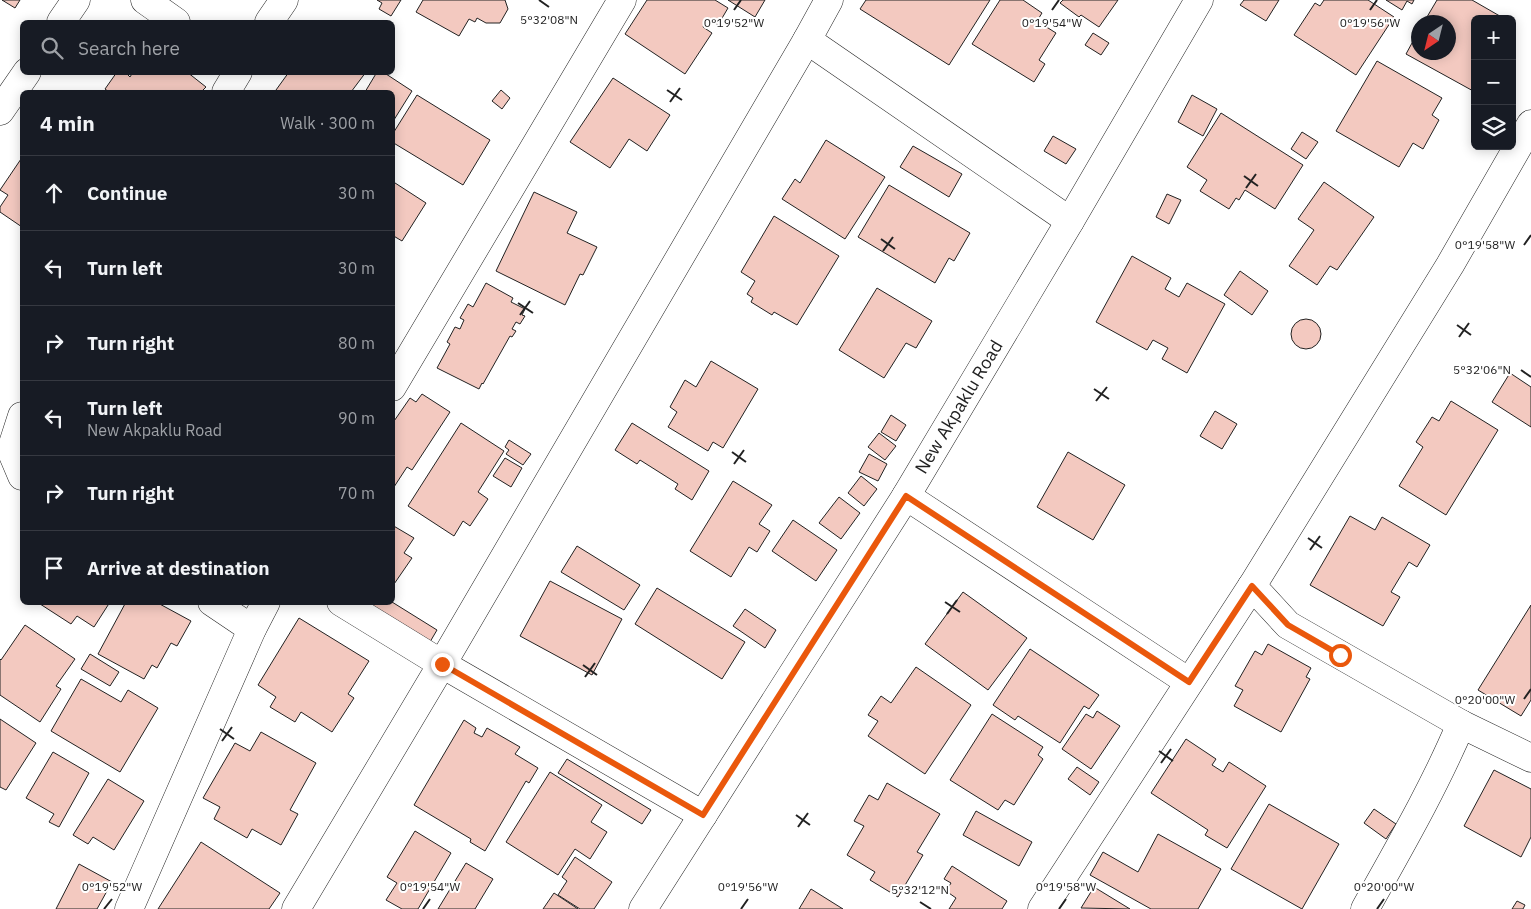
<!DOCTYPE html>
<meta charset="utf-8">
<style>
body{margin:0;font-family:"IBM Plex Sans",sans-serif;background:#20242c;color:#f1f3f6}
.controls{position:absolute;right:15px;top:15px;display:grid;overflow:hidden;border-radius:8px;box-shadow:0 2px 12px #0003}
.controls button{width:45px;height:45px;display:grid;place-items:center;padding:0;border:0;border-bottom:1px solid #363941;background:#171b24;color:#f1f3f6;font:25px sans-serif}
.compass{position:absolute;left:1411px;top:15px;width:45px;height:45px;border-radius:50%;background:#171b24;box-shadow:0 2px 12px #0003;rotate:215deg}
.stop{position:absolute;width:15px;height:15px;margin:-11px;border:4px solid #ea580c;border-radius:50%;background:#fff}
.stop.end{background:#ea580c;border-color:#fff;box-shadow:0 1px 5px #0008}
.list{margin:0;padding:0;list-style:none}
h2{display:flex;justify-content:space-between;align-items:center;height:65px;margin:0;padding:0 20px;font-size:21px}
h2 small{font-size:16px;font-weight:400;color:#9ea1a6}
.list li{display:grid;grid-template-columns:32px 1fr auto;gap:15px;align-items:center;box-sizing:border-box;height:75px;padding:0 20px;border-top:1px solid #363941}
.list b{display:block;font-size:19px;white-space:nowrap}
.list p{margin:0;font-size:16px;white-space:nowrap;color:#9ea1a6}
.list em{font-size:16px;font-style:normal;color:#9ea1a6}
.icon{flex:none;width:28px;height:28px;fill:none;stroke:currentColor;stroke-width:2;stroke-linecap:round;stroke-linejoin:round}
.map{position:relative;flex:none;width:1531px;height:909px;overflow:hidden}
.search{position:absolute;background:#171b24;box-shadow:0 2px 12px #0003;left:20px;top:20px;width:375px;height:55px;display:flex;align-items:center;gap:12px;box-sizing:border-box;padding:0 18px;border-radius:8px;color:#9ea1a6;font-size:19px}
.panel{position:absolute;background:#171b24;box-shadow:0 2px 12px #0003;left:20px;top:90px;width:375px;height:515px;border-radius:8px}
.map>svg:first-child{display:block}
</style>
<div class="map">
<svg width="1531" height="909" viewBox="0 0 1531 909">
<rect width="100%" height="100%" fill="#fff"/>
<!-- building -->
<g fill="#f3c9c0" stroke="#222">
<path d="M2,0H20L15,8Z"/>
<path d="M377,0H401L391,16L379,9L382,3Z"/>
<path d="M423,0H505L508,9L500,23H486L477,18L475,22L469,19L459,36L416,12Z"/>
<path d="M647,0H715L728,8L718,25L708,18L703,27L712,33L685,74L625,34Z"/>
<path d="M728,0H765L755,17Z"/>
<path d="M866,0H990L949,65L860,9Z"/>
<path d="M1000,0H1023L1042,13L1037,21L1056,33L1039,60L1045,64L1034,82L972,44Z"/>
<path d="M1063,0H1118L1099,27L1081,15L1079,17L1060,3Z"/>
<path d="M1244,0H1279L1266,21L1240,5Z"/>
<path d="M1324,0H1368L1394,17L1356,75L1294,35L1315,3L1320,6Z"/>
<path d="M1386,0H1414L1412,4L1407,1L1402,10Z"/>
<path d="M1437,0H1472L1505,19H1475V92L1406,54L1418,32V52H1448V22H1424Z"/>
<path d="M1093,33L1109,43L1101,55L1085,45Z"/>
<path d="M1377,61L1442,98L1432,115L1439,120L1423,149L1413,143L1399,167L1336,131Z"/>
<path d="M117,72H125L130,77L133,72H187L206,87L201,92H109L105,89Z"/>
<path d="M289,72H366L351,92H279L276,90Z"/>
<path d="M377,72H383L412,91L392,123V92H365Z"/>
<path d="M613,78L670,115L647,151L629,139L610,168L570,142Z"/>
<path d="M501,90L510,98L502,109L492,101Z"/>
<path d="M417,95L490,140L463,185L392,142V135Z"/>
<path d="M1192,95L1217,109L1203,136L1178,122Z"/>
<path d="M1221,113L1303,165L1275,209L1245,190L1239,200L1236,198L1229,209L1200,191L1207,180L1187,167Z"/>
<path d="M1302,132L1318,142L1306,159L1291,149Z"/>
<path d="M1053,136L1076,149L1066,164L1044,151Z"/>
<path d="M826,140L885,177L845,239L782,199L795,179L800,183Z"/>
<path d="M913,146L962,174L949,197L900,167Z"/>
<path d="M21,159L22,160V227L0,212V207L8,195L0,190Z"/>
<path d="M392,181L426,203L402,241L392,235Z"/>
<path d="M1324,182L1374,217L1337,270L1330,266L1317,285L1289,266L1314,230L1298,219Z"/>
<path d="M889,185L970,233L954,261L949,258L935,283L858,237Z"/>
<path d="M534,192L577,212L567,233L597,247L583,275L580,274L565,305L496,271Z"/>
<path d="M1167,194L1181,200L1169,224L1156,217Z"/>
<path d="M774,216L839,256L797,325L774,312L772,315L751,302L753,298L747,294L755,281L741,272Z"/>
<path d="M1132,256L1171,278L1165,289L1179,297L1187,283L1225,304L1187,373L1162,359L1168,348L1153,340L1147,350L1096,322Z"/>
<path d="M1240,271L1268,291L1252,315L1224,295Z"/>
<path d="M486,283L513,298L511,302L525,309L522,315L525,316L520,324L516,322L512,329L516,331L512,337L510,336L483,384L482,383L479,389L437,368L450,344L447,342L455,327L460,329L464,320L460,318L468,304L473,307Z"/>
<path d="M877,288L932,321L916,348L906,343L884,378L839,350Z"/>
<circle cx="1306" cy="334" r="15"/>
<path d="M711,361L758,389L723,448L713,442L708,451L668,427L677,412L670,407L685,380L696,387Z"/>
<path d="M1510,373L1531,387V427L1492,402Z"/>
<path d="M422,394L450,412L412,470L407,467L392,490V424L410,398L416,402Z"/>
<path d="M1451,401L1498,430L1446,515L1399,486L1423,447L1416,442L1432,417L1439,421Z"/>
<path d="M1215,411L1237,424L1222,449L1200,436Z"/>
<path d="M891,415L906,425L896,441L881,432Z"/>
<path d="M461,423L504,451L478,492L488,499L470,526L463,521L454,536L408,506Z"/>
<path d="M632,423L709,471L692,500L675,489L678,484L640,460L637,464L615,450Z"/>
<path d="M879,433L896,446L885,460L868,447Z"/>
<path d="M509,440L531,454L523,465L506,454L509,450L505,447Z"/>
<path d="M1068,452L1125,485L1093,540L1037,507Z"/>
<path d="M869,454L887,464L878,481L859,472Z"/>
<path d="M505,458L522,468L511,487L493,476Z"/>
<path d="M861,476L877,489L864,506L848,493Z"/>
<path d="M733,481L772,505L759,524L770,531L757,552L749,547L731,577L690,551Z"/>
<path d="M839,497L860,513L841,539L819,523Z"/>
<path d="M1350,516L1375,530L1382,517L1430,545L1417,567L1409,562L1391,592L1400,597L1383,626L1310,585Z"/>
<path d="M793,520L837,550L816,581L772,551Z"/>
<path d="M392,525L414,538L404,553L412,558L392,587Z"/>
<path d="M577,546L640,585L624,610L561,572Z"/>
<path d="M550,581L622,619L592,675L520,636Z"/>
<path d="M657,588L745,642L722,679L635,624Z"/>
<path d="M963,592L1027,638L988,690L925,644Z"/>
<path d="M37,602H110L94,627L77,616L71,624Z"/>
<path d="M126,602H156L191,621L177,646L171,643L157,668L152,665L144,679L98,654Z"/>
<path d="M370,602H392L437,630L427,647L366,609Z"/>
<path d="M1531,605V700L1521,716L1478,690Z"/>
<path d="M745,609L776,630L765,648L733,626Z"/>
<path d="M299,618L369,661L348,694L354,698L332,732L301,712L295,722L270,707L276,697L258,685Z"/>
<path d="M25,625L75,659L56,686L61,689L40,722L0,695V659L1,660Z"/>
<path d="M1268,644L1311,668L1306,677L1310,679L1281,732L1234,706L1243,690L1235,686L1255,651L1262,655Z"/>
<path d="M1030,649L1099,695L1089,709L1084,706L1060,743L1018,716L1015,720L993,705Z"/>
<path d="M90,654L119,672L110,686L81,669Z"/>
<path d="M916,667L971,705L925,774L868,736L878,721L868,715L881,696L891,703Z"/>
<path d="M81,679L121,702L128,690L158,708L120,772L51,731Z"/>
<path d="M1097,711L1120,726L1091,769L1062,749L1086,714L1093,718Z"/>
<path d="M992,714L1043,747L1038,755L1043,759L1014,805L1005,800L998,810L950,780Z"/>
<path d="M0,719L36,743L6,790L0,787Z"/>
<path d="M464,720L476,728L474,733L482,737L487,728L520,747L515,754L538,768L529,783L526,781L485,851L470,842L471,839L414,805Z"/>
<path d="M261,732L316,763L290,810L298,814L281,845L252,829L247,838L214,819L220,807L203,798L235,743L250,751Z"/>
<path d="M1186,739L1216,759L1212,765L1223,772L1229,762L1266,786L1227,848L1205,835L1208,830L1151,793Z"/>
<path d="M53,752L89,773L59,827L49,822L54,814L26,798Z"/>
<path d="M567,759L651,810L642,824L558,773Z"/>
<path d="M1077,767L1099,782L1090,795L1068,779Z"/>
<path d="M1494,770L1531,789V837L1521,857L1464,826Z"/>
<path d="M550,772L602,805L591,822L607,832L590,859L575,849L558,875L506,842Z"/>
<path d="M108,779L144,801L114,850L93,837L88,844L73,835Z"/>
<path d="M887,783L940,814L917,852L923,855L898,897L870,880L875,872L847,855L864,826L854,821L869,795L878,800Z"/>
<path d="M1269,804L1339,844L1302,909L1231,869Z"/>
<path d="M1374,809L1396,824L1386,839L1364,823Z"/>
<path d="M976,811L1032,842L1019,866L963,835Z"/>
<path d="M415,831L451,853L418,909H402L386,900L397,883L387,877Z"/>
<path d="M1158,834L1221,869L1198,909H1151L1090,875L1103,852L1138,872Z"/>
<path d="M201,842L280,893L269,909H158Z"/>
<path d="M575,857L612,882L594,909H580L558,895L567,881L562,877Z"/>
<path d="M466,863L493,879L475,909H438Z"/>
<path d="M79,864L112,882L97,909H56Z"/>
<path d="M952,866L1007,901L1002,909H949L956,898L946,891L951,883L944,879Z"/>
<path d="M1094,887L1130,909L1081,908Z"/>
<path d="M811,889L843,909H799Z"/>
<path d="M554,893L578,909H543Z"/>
<path d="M1517,901L1525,905L1523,909H1512Z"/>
</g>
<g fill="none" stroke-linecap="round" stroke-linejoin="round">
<!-- minor casing -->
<g stroke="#222" stroke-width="29">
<g id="minor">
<path d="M145,0L176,22"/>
<path d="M61,22L76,0"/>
<path d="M269,22L284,0"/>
<path d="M807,40L1070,221"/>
<path d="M226,92L238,72"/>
<path d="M0,111L27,72"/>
<path d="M392,387L622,0"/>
<path d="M22,416L11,450L22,476"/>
<path d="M906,496L1189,682"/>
<path d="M1252,586L1288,625L1461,724L1531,758"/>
<path d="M212,602L252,629"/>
<path d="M341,602L442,664L703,815"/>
<path d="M129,909L252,629L266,602"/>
<path d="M296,909L442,664L807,40L829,0"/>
<path d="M643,909L906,496L1070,221L1199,0"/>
<path d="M1042,909L1252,586L1450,265L1531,124"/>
<path d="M1365,909C1399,848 1434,788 1461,724"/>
</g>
</g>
<!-- minor -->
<use href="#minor" stroke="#fff" stroke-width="28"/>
</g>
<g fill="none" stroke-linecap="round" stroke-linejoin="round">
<!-- route -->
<path stroke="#ea580c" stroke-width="6" d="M442,664L703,815L906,496L1189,682L1252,586L1288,625L1340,655"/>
</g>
<!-- ticks -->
<path fill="none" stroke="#222" stroke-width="2" d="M539,0L549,7M734,10L741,0M1052,10L1059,0M1370,10L1377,0M667,90L682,100M670,102L680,88M1244,176L1258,186M1246,188L1256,174M881,239L895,249M1524,245L1531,235M883,251L893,237M518,303L533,313M520,315L530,301M1457,325L1471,335M1459,337L1469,323M1521,370L1531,377M1094,389L1109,399M1096,401L1107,387M732,452L746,462M734,464L744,450M1308,538L1322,548M1310,550L1320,536M945,602L960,612M947,614L957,600M583,665L597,675M585,677L595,663M1524,699L1531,689M220,729L234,739M222,741L232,727M1159,751L1173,761M1161,763L1171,749M796,815L810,825M798,827L808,813M920,902L931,909M104,909L112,899M423,909L430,899M741,909L748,899M1059,909L1066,899M1377,909L1384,899"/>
<g text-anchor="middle" stroke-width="4" stroke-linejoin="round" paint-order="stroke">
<!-- street labels -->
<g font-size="18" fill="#222" stroke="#fff">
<text transform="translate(959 407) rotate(-59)" y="6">New Akpaklu Road</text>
</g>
</g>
<g font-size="12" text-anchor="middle" fill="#222" stroke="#fff" stroke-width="4" stroke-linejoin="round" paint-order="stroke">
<text x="549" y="24">5°32'08"N</text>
<text x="734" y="27">0°19'52"W</text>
<text x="1052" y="27">0°19'54"W</text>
<text x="1370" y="27">0°19'56"W</text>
<text x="1485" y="249">0°19'58"W</text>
<text x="1482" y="374">5°32'06"N</text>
<text x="1485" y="704">0°20'00"W</text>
<text x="112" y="891">0°19'52"W</text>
<text x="430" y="891">0°19'54"W</text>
<text x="748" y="891">0°19'56"W</text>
<text x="1066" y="891">0°19'58"W</text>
<text x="1384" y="891">0°20'00"W</text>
<text x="920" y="894">5°32'12"N</text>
</g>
</svg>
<div class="controls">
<button>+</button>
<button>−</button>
<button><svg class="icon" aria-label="layers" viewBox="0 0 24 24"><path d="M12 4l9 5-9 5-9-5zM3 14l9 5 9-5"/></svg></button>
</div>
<svg class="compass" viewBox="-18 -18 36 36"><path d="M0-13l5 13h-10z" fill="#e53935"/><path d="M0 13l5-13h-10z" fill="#9ea1a6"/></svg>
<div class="stop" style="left:1340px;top:655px"></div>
<div class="stop end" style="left:442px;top:664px"></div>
<div class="search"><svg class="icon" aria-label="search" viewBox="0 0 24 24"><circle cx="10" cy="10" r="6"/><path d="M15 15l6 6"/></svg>Search here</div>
<section class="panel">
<h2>4 min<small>Walk · 300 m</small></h2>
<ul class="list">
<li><svg class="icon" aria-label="ahead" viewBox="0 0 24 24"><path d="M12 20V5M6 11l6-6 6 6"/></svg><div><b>Continue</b></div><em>30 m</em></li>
<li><svg class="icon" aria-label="left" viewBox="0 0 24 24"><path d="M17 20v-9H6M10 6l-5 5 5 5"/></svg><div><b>Turn left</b></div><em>30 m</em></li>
<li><svg class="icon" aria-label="right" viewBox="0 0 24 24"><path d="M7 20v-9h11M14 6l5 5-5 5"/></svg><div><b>Turn right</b></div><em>80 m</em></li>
<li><svg class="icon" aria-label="left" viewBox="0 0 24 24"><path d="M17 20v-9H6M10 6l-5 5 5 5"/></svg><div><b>Turn left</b><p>New Akpaklu Road</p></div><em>90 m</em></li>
<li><svg class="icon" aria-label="right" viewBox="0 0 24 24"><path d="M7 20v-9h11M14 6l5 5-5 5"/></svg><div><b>Turn right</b></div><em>70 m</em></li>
<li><svg class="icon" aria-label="arrive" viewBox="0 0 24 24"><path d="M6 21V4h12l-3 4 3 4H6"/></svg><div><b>Arrive at destination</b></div></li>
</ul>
</section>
</div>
